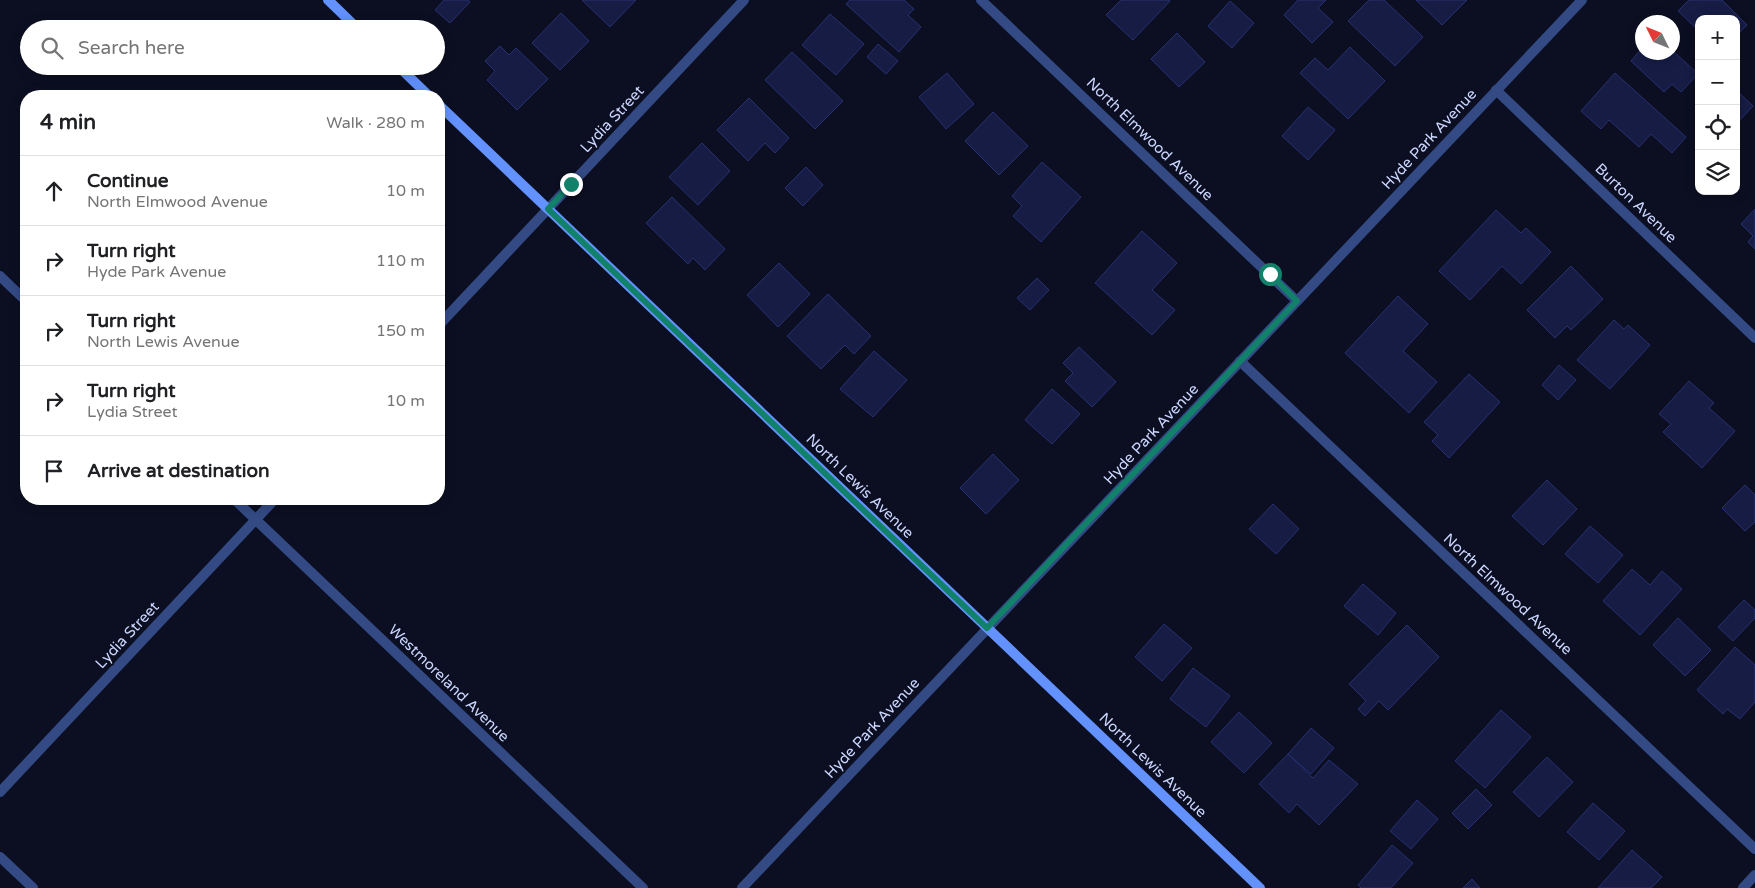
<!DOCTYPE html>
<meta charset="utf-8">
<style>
body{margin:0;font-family:"Varela Round",sans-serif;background:#f6f6f6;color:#202124}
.controls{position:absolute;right:15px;top:15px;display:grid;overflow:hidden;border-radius:10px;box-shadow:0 2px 12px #0003}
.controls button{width:45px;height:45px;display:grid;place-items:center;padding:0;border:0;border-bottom:1px solid #e0e0e0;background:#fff;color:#202124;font:25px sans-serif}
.compass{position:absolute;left:1635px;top:15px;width:45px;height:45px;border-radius:50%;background:#fff;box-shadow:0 2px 12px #0003;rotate:313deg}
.stop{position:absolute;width:15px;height:15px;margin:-11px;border:4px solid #12816a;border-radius:50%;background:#fff}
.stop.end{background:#12816a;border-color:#fff;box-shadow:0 1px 5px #0008}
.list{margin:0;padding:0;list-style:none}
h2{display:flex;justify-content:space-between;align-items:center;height:65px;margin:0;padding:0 20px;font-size:21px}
h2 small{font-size:16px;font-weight:400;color:#757577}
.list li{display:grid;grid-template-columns:32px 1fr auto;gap:15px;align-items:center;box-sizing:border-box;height:70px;padding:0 20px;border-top:1px solid #e0e0e0}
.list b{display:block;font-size:19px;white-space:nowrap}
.list p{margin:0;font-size:16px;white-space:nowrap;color:#757577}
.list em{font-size:16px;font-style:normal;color:#757577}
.icon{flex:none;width:28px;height:28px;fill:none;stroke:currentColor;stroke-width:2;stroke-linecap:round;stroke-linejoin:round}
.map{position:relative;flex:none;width:1755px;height:888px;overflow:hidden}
.search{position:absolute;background:#fff;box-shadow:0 2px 12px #0003;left:20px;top:20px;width:425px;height:55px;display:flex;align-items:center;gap:12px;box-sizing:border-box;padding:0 18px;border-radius:28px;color:#757577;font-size:19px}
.panel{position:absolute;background:#fff;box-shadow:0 2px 12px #0003;left:20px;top:90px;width:425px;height:415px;border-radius:20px}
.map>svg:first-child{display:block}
</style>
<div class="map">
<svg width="1755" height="888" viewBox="0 0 1755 888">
<rect width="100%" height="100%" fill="#0c0f22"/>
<!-- building -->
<g fill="#161c44" stroke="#273072">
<path d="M444,0H468L470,2L450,23L435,10Z"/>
<path d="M582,0H636L610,27Z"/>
<path d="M850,0H904L914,9L908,15L921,27L899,52L846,4Z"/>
<path d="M1121,0H1169L1170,1L1133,40L1106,15Z"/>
<path d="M1298,0H1326L1318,8L1333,22L1312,43L1284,15Z"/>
<path d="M1369,0H1384L1423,37L1395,66L1348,21Z"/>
<path d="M1416,0H1467L1442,25Z"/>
<path d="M1689,0H1722L1747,25L1736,36V19H1699V31L1678,11Z"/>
<path d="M1230,1L1254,23L1232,48L1208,26Z"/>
<path d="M561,13L589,41L560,70L532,43Z"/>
<path d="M830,14L864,44L836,75L802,45Z"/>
<path d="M1177,33L1205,62L1179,87L1151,59Z"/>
<path d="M878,44L898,61L886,74L867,57Z"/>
<path d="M500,46L509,55L516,48L548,79L517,110L487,80L495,71L485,61Z"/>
<path d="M1350,47L1385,81L1348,119L1300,73L1315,58L1328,70Z"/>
<path d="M1642,48V52H1672V50L1698,74L1681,92L1672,84L1664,92L1631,61Z"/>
<path d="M792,52L843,101L815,129L765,80Z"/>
<path d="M947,73L974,104L946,129L919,97Z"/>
<path d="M1615,73L1686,137L1672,153L1651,134L1639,147L1609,120L1601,129L1581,111Z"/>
<path d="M1736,90L1753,106L1736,124Z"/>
<path d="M749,98L789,138L775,153L765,143L748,161L717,130Z"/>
<path d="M1308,107L1335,130L1308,160L1282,136Z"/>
<path d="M993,112L1028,146L999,175L965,141Z"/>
<path d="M702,143L730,171L698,205L669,177Z"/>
<path d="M1042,162L1081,197L1041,242L1013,216L1022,206L1012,196Z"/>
<path d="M806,167L823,185L803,206L785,188Z"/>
<path d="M672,197L725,249L705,270L693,258L688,264L646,223Z"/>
<path d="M1755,209V249L1748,242L1753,236L1741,224Z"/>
<path d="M1496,210L1521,233L1526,228L1551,252L1521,284L1502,266L1470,300L1439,271Z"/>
<path d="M1142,231L1177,263L1152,290L1175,310L1152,335L1095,283Z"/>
<path d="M779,263L810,294L778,327L747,295Z"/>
<path d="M1571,266L1603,299L1571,330L1567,326L1555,338L1527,310Z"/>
<path d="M1037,278L1049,290L1030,310L1017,298Z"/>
<path d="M828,294L871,336L854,354L845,345L821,369L787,336Z"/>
<path d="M1398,296L1428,324L1403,351L1437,382L1409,413L1345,353Z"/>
<path d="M1614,320L1624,329L1628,325L1650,345L1610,389L1577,360Z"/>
<path d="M1079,347L1116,382L1092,407L1065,381L1073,373L1063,363Z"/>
<path d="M874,351L907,380L873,417L840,389Z"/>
<path d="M1559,365L1576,380L1558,400L1542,385Z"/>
<path d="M1469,374L1500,402L1449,458L1432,441L1438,435L1424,422Z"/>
<path d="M1689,381L1714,403L1709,408L1735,431L1702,468L1663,432L1671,424L1659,414Z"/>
<path d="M1052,389L1080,414L1052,444L1025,420Z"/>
<path d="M993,454L1019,480L986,514L960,488Z"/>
<path d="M1547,480L1577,509L1543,545L1512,516Z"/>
<path d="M1745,485L1755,495V522L1745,531L1722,508Z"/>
<path d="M1273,504L1299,529L1276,554L1249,529Z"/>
<path d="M1590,526L1623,555L1598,583L1565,554Z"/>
<path d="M1632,569L1650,585L1662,571L1682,589L1640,635L1603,601Z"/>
<path d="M1363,584L1396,613L1378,635L1344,606Z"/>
<path d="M1744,600L1755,610V618L1733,641L1718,627Z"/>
<path d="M1678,618L1711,650L1685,676L1653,645Z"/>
<path d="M1164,624L1192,648L1162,681L1135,657Z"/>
<path d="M1407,625L1439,657L1388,710L1379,701L1365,716L1358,709L1366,701L1349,684Z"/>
<path d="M1735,647L1755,665V702L1740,719L1727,709L1723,714L1697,690Z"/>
<path d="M1193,668L1230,696L1206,727L1170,699Z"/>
<path d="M1501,710L1531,737L1485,788L1455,761Z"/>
<path d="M1239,712L1272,743L1244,773L1211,742Z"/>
<path d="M1311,728L1334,748L1311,774L1288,754Z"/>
<path d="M1288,754L1313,778L1329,760L1358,784L1319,825L1297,804L1289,813L1259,784Z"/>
<path d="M1547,757L1573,782L1539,817L1513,792Z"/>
<path d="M1476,789L1492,805L1468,829L1452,813Z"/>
<path d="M1417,800L1438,819L1411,849L1390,831Z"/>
<path d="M1593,803L1625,831L1599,860L1567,832Z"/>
<path d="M1392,845L1413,863L1391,888H1361L1358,885Z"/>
<path d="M1632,850L1662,877L1651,888H1598Z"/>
<path d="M1472,879L1480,888H1463Z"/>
</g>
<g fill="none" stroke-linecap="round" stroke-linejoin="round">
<!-- minor -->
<g stroke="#334a84" stroke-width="10">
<path d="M981,0L1297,301"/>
<path d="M1496,90L1755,338"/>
<path d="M0,276L26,301"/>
<path d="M439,325L744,0"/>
<path d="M1240,361L1755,849"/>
<path d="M234,499L643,888"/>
<path d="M0,792L275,499"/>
<path d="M0,857L33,888"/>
<path d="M742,888L1582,0"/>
</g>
<!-- tertiary -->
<path stroke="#334a84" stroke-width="10" d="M1743,888L1755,875"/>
<!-- secondary -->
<g stroke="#6392ff" stroke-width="10">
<path d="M328,0L358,29"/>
<path d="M398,66L429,96"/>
<path d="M439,105L1260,888"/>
</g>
</g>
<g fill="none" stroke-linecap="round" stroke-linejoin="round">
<!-- route -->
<path stroke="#12816a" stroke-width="6" d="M571,184L548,209L987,628L1297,301L1270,274"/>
</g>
<g text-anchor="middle" stroke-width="4" stroke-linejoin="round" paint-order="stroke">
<!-- street labels -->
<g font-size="15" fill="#ccd7ff" stroke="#0c0f22">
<text transform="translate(612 119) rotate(-47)" y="5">Lydia Street</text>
<text transform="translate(1150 139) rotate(44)" y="5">North Elmwood Avenue</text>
<text transform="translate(1429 139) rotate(-47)" y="5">Hyde Park Avenue</text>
<text transform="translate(1636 203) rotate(44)" y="5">Burton Avenue</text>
<text transform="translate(1151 434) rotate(-47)" y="5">Hyde Park Avenue</text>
<text transform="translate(860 486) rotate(44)" y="5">North Lewis Avenue</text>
<text transform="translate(1508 594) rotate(43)" y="5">North Elmwood Avenue</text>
<text transform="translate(127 635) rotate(-47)" y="5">Lydia Street</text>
<text transform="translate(449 683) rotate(44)" y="5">Westmoreland Avenue</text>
<text transform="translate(872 728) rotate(-47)" y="5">Hyde Park Avenue</text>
<text transform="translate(1153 765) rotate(44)" y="5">North Lewis Avenue</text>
</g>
</g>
</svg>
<div class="controls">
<button>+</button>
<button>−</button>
<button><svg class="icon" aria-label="locate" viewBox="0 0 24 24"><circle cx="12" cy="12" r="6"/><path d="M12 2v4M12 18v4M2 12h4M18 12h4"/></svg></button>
<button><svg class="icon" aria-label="layers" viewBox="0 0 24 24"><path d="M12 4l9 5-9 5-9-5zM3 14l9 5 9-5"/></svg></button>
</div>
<svg class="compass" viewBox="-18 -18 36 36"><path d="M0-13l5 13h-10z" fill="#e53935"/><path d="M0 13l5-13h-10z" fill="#757577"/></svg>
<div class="stop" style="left:1270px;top:274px"></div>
<div class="stop end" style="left:571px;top:184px"></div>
<div class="search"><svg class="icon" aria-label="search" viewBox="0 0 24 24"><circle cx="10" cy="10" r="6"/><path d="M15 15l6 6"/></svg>Search here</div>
<section class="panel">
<h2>4 min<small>Walk · 280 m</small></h2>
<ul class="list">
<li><svg class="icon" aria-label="ahead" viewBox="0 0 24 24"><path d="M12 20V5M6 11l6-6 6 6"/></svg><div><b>Continue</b><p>North Elmwood Avenue</p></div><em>10 m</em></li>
<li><svg class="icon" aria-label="right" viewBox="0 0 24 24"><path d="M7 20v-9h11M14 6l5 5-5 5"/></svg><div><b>Turn right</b><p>Hyde Park Avenue</p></div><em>110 m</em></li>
<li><svg class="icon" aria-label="right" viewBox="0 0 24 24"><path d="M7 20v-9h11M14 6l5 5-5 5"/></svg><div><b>Turn right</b><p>North Lewis Avenue</p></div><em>150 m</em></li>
<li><svg class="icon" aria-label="right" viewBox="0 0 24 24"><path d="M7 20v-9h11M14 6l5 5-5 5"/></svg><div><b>Turn right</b><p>Lydia Street</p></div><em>10 m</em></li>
<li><svg class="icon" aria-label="arrive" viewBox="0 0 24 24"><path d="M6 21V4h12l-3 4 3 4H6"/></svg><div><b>Arrive at destination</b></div></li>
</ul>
</section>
</div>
